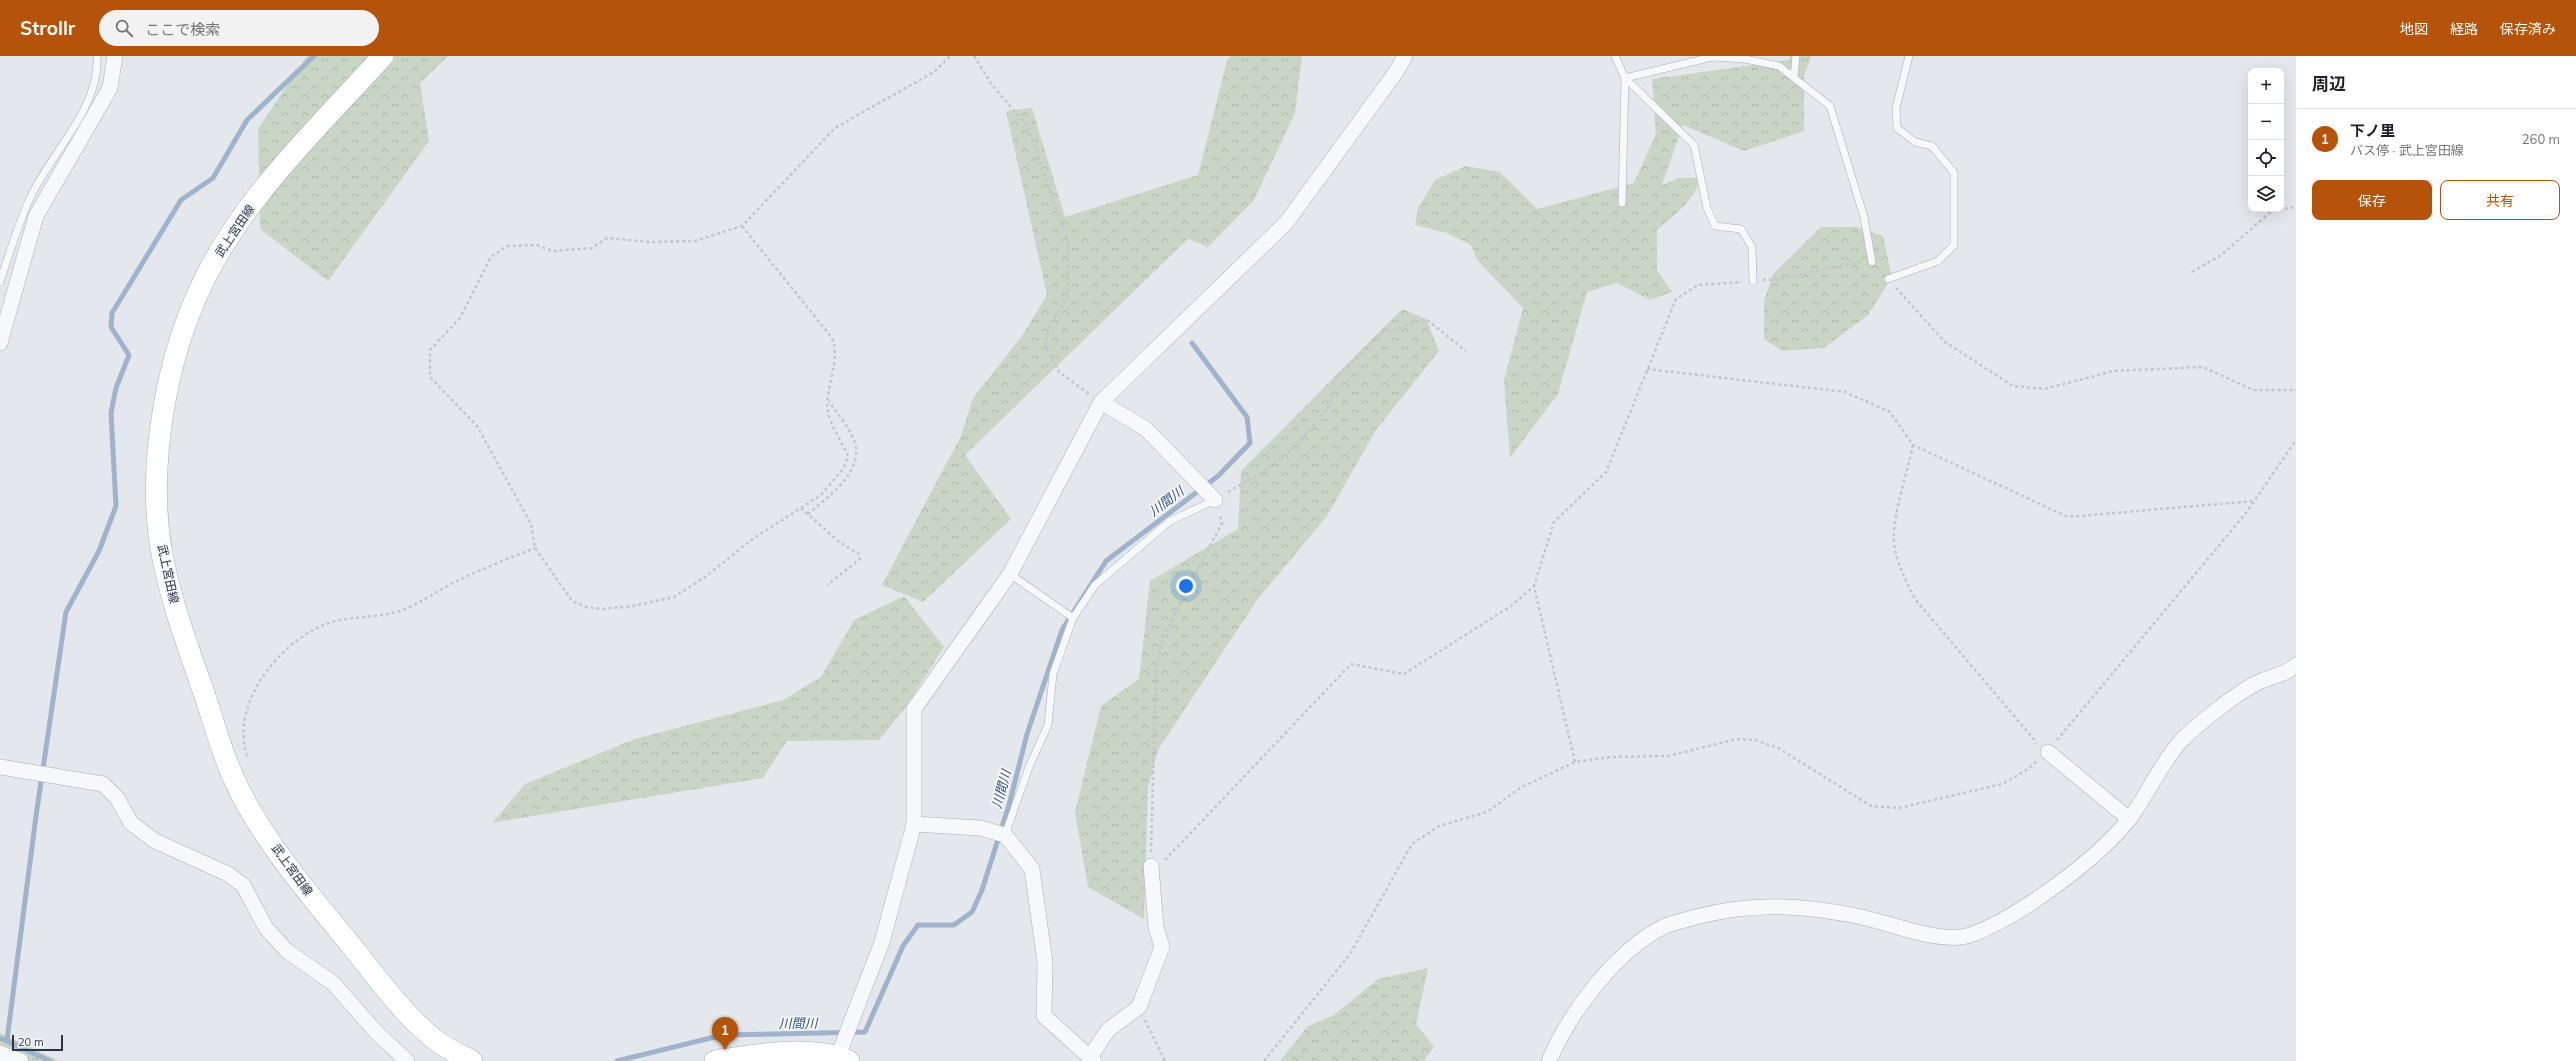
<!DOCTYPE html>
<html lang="ja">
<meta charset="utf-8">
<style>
body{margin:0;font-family:Mulish,"Noto Sans JP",sans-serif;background:#f2f2f2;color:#202124}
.controls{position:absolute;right:12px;top:12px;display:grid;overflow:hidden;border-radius:8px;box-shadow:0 4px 16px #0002}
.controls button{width:36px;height:36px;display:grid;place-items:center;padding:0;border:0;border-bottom:1px solid #e0e0e0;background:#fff;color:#202124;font:20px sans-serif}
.scale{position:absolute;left:12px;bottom:10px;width:51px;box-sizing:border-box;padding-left:4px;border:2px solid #2b3445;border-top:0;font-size:11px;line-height:14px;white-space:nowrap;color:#2b3445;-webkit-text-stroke:3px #f4f6f9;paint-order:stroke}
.you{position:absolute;left:1186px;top:530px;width:14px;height:14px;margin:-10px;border:3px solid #fff;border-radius:50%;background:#1a73e8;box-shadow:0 0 0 6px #1a73e833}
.badge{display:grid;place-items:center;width:26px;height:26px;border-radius:50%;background:#b45309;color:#fff;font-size:13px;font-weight:700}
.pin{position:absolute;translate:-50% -33px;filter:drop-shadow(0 1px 2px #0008)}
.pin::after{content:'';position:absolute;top:21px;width:14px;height:12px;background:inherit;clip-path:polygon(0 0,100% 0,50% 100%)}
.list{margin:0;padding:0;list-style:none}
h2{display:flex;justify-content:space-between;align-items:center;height:52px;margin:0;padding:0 16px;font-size:17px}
h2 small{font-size:13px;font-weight:400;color:#757577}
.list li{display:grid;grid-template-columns:26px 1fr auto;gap:12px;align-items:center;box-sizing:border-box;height:60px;padding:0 16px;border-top:1px solid #e0e0e0}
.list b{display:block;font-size:15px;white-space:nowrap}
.list p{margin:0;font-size:13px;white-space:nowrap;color:#757577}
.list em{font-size:13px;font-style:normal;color:#757577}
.actions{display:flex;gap:8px;padding:12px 16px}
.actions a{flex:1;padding:9px 0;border:1px solid #b45309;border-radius:8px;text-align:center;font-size:14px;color:#b45309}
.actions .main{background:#b45309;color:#fff}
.icon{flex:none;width:22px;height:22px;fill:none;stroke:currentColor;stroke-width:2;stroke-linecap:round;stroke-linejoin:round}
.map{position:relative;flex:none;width:2296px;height:1005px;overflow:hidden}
header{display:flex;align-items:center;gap:24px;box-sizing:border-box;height:56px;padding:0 20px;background:#b45309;color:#fff}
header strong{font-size:19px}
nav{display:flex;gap:22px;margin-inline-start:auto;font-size:14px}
.search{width:280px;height:36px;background:#f2f2f2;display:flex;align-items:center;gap:10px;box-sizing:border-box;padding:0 14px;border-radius:22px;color:#757577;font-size:15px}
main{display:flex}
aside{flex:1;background:#fff}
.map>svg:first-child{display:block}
</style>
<header>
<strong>Strollr</strong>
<div class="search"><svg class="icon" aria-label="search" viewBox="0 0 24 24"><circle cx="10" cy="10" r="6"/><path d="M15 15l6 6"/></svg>ここで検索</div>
<nav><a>地図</a><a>経路</a><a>保存済み</a></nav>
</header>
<main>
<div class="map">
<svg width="2296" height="1005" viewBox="0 0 2296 1005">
<defs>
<pattern id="forest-crowns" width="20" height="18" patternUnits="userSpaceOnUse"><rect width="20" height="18" fill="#c9d6c5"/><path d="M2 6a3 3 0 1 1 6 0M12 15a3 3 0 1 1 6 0" fill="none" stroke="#adb8ab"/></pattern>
</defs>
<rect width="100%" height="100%" fill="#e4e7ec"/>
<!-- forest -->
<g fill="url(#forest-crowns)">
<path d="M307,0H448L420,27L429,85L328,225L260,173L258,73Z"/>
<path d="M1231,0H1302L1295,57L1254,144L1208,191L1188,183L965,399L1011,463L923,546L882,529L961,380L973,342L1022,280L1047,239L1006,55L1032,52L1065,161L1198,119L1227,5Z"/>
<path d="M1790,0H1811L1804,20V75L1744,95L1683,69L1662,129L1679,122H1700C1694,146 1674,159 1657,174V214L1672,236L1650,244L1617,227L1587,236L1558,338L1510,402L1504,324L1523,252L1477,204L1471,189L1447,177L1415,169L1418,152L1435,124L1466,110L1500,116L1537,153L1634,127L1656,78L1652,23L1789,4Z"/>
<path d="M1821,171H1857L1883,180L1892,221L1868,259L1824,292L1782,295L1764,283V245L1773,218Z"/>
<path d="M1402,253L1426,263L1439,295L1376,374L1327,460L1257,544L1158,694L1148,732L1144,863L1088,831L1075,756L1101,650L1139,623L1150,525L1238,473L1241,415Z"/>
<path d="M904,540L944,591L905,652L879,684L787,685L763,722L492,767L525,728L635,683L783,644L821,621L854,564Z"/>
<path d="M1428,912L1416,968L1434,991L1424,1005H1280L1307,971L1334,959L1378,923Z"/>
<path d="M0,977L59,1005H0Z"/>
</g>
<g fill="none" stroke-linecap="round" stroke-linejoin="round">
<!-- stream -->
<g stroke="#9fb4cc" stroke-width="5">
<path d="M0,982L50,1005"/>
<path d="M7,984L36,760L66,556L99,495L116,450L111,357L116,332L129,299L111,271L112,257L181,144L213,122L247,64L314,0"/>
<path d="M617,1005L723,979L865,976L903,890L918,869H954L972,856L982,834L1009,749L1027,678L1062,574L1106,505L1218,420L1250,387L1247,361L1192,287"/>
</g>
<!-- service casing -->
<g stroke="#a9aeb7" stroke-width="8">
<g id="service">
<path d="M1615,0L1625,22L1622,147"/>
<path d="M1794,21L1796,0"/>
<path d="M1888,223L1938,205L1954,189V117L1932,90L1915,86L1897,72L1896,52L1909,0"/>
<path d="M1753,225L1752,191L1741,173L1715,170L1707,152L1694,89L1625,22L1712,1L1745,3L1779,10L1830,50L1864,161L1872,206"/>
<path d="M0,226C9,198 18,169 30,142C51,96 100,53 97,0"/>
<path d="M1010,518L1073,562"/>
<path d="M1005,779L1029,711L1048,669L1053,618L1073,562L1095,529L1170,465L1215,444"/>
</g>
</g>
<!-- minor casing -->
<g stroke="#a9aeb7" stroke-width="16">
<g id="minor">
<path d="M0,287L36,160L110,32L115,0"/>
<path d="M1101,346L1146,373L1215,444"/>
<path d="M2048,696L2129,763"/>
<path d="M0,711L103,728L117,742L131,767L155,785L228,818L243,829L266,872L287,895L333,927L377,977L407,1005"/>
<path d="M914,768L980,772L1005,779L1032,813L1045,906L1044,960L1094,1005"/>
<path d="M0,997L21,1005"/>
<path d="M838,1000L882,886L914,768V653L1010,518L1101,346L1286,167L1396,16L1405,0"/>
<path d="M1090,1001L1108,974L1139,951L1162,891L1156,871L1151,810"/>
<path d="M1549,1005C1570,956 1616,894 1665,870C1674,866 1686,864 1696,861C1752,846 1800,849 1857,860C1888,866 1941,889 1970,879C2018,862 2098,803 2130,762C2148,738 2161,707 2181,685C2195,670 2237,637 2255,628C2269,620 2284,620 2296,609"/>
</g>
</g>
<!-- secondary casing -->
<g stroke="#a9aeb7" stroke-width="22">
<g id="secondary">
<path d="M383,0C316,74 239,145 198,237C164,312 147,417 162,498C171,545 187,589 203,634C213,663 221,695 234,723C259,779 307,836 346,883C373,916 406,964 441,988C451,995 462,999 472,1005"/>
<path d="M715,1005C753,999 813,988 849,1005"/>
</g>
</g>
<!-- path -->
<g stroke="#c2c5cb" stroke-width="2.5" stroke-dasharray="3 3" stroke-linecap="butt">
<path d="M974,0L992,29L1028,71L1068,187V240L1050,268L1045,288L1059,316L1089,338"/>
<path d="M742,170L832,282C842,307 822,335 829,360C833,374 843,387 848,400L844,412L821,439L754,482L705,521L674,541L633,550L602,553L586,551L572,545L535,492L531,468L477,370L430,321V294L460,262L491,201L507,190L537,189L552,195L592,192L607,182L650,186L695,185L742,170L835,72L934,16L950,0"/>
<path d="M2192,216L2221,199L2272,155L2296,151"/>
<path d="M1763,224L1780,223L1860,206"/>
<path d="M1896,232L1945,286L2013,330L2044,333L2114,315L2203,311L2253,334H2296"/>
<path d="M1647,313L1845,336L1890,356L1913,389L2068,461L2254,445"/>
<path d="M1913,389C1908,414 1891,464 1894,488C1897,508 1906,525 1915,543L2037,687"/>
<path d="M1228,436L1263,416L1300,386L1330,349L1335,322L1382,277L1426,263L1466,295"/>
<path d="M801,452L838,485L859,498L860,503L827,529"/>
<path d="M808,458C827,441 863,418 855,387C851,373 837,358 829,345"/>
<path d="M2057,684L2246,457L2296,384"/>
<path d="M247,700C230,649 277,589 323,569C348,559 375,563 400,555C420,548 438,534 457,525C482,513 509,502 535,492"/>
<path d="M1575,706L1534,530L1554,466L1606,416L1676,243L1698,229L1742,226"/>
<path d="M1151,796L1156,611L1164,579L1222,467L1220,459"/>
<path d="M1165,804L1351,608L1404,618L1511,550L1534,530"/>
<path d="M1145,964L1165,1005"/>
<path d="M1264,1005L1350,898L1412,788L1439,770L1487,756L1520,732L1575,706L1611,701L1668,700L1737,683L1755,684L1778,692L1871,750L1899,752L2002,728L2025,715L2037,705"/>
</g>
<!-- service -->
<use href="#service" stroke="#f7f8fa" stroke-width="7"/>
<!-- minor -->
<use href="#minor" stroke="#f7f8fa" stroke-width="15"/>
<!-- secondary -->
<use href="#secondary" stroke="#fff" stroke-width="21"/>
</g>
<g text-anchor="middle" stroke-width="3.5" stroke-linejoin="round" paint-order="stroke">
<!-- street labels -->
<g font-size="12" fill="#2b3445" stroke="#f4f6f9">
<text transform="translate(235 175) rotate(-56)" y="4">武上宮田線</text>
<text transform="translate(168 518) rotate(78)" y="4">武上宮田線</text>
<text transform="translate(292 814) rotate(54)" y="4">武上宮田線</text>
</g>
<!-- water labels -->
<g font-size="13" font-style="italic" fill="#34527a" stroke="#f4f6f9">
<text transform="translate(1166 445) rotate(-37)" y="5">川間川</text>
<text transform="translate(1001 733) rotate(-75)" y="5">川間川</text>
<text transform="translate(798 967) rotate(-1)" y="5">川間川</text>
</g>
</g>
</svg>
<div class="controls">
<button>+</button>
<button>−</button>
<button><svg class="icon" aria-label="locate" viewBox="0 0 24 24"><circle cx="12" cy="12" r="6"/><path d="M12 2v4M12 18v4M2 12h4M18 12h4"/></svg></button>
<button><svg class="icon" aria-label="layers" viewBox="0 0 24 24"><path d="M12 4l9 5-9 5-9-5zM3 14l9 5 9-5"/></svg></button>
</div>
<div class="scale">20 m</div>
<div class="you"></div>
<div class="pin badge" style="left:725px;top:994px">1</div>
</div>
<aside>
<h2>周辺<small></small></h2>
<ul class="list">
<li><span class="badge">1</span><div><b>下ノ里</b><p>バス停 · 武上宮田線</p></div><em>260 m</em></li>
</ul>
<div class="actions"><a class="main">保存</a><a>共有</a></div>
</aside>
</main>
